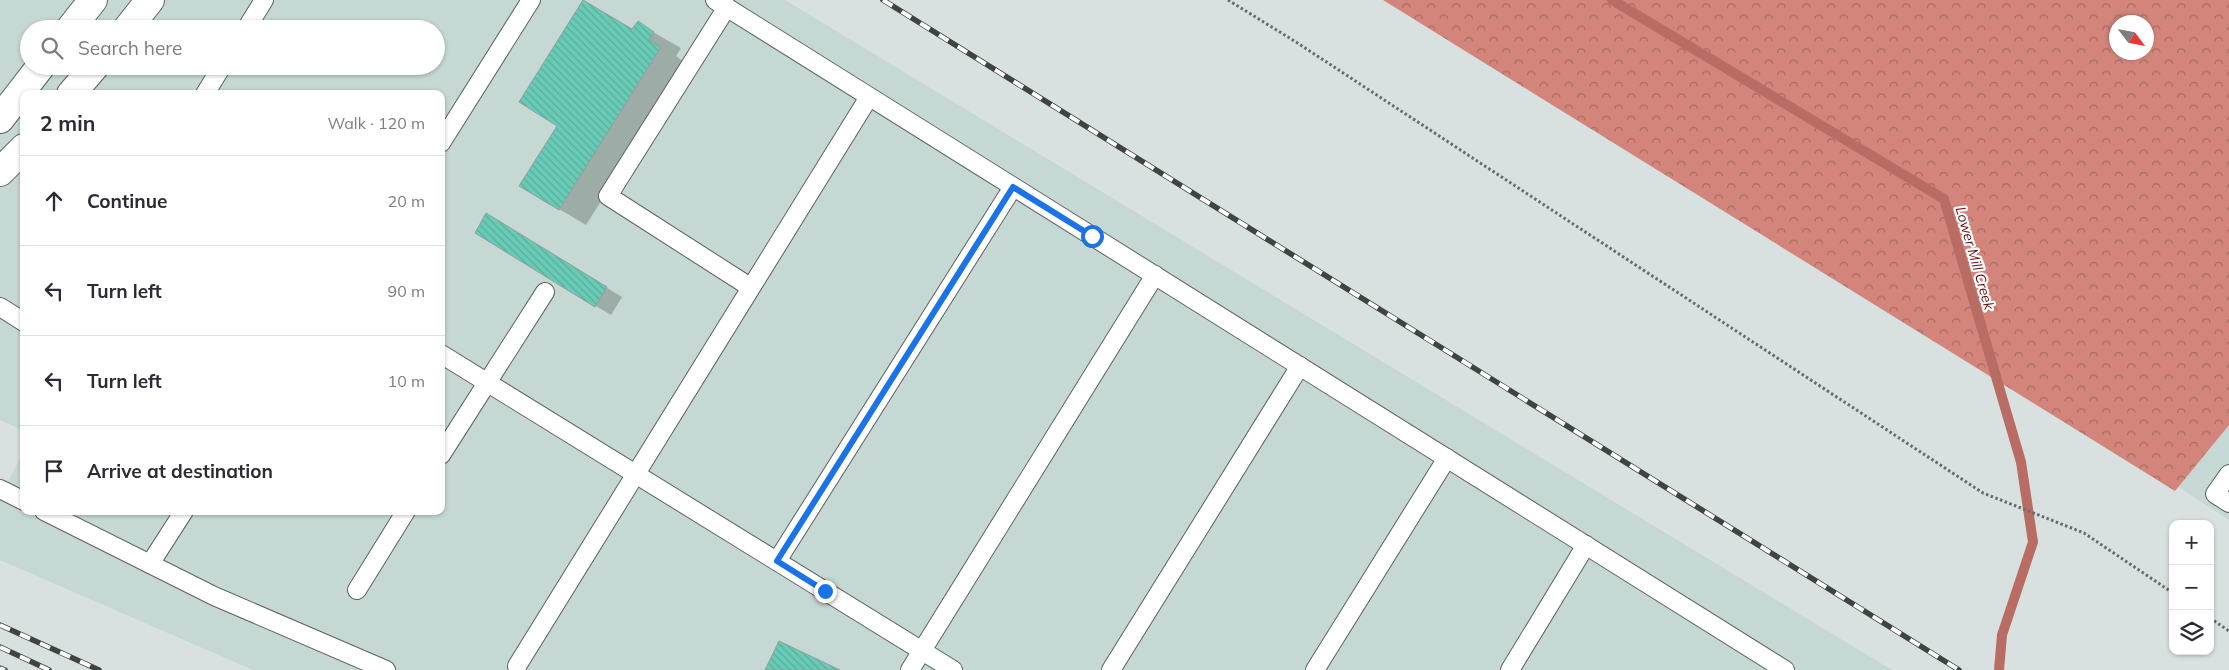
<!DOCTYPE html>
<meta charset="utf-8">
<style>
body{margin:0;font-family:Mulish,sans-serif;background:#f2f2f3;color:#2b2b33}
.controls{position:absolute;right:15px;bottom:15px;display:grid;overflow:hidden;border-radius:10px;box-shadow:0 1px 4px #0004}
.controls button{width:45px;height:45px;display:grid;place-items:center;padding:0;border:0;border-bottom:1px solid #e1e1e2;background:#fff;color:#2b2b33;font:25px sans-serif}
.compass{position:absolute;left:2109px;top:15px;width:45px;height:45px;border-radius:50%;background:#fff;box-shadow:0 1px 4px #0004;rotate:122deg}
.stop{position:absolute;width:15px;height:15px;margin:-11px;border:4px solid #1a73e8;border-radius:50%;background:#fff}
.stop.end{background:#1a73e8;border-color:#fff;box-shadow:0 1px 5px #0008}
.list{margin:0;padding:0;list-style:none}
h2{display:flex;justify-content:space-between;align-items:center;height:65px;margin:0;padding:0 20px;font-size:21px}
h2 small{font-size:16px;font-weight:400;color:#7c7c81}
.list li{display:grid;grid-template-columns:32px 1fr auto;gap:15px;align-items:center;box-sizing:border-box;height:90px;padding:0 20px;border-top:1px solid #e1e1e2}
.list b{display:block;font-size:19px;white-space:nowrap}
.list em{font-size:16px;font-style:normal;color:#7c7c81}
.icon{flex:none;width:28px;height:28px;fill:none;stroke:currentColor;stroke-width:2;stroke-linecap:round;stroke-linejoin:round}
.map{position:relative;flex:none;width:2229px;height:670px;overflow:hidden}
.search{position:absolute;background:#fff;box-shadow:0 1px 4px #0004;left:20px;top:20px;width:425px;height:55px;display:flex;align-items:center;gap:12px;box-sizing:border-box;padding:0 18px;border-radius:28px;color:#7c7c81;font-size:19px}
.panel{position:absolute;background:#fff;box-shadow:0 1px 4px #0004;left:20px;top:90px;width:425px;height:425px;border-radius:10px}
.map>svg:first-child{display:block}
</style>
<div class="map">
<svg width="2229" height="670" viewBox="0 0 2229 670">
<defs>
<pattern id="forest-crowns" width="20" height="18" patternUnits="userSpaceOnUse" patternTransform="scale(1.25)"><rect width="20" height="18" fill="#d3857b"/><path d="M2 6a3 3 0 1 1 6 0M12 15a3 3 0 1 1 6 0" fill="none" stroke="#a96b63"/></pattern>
<pattern id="building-back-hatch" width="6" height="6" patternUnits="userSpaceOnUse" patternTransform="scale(1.25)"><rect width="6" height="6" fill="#68cbb6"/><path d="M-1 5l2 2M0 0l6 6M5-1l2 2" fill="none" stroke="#59ad9b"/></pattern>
</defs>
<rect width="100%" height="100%" fill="#d8e1df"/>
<!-- built -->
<g fill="#c6d8d3" fill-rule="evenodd">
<path d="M0,0H785L1892,670H253L0,560V497L24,451V511H441V94H24V431L0,420ZM29,29H436V66H29Z"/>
<path d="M2229,400V520L2165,478Z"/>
</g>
<!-- forest -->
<path fill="url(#forest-crowns)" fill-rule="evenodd" d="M1383,0H2229V425L2175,491ZM2116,22H2146V52H2116Z"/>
<!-- shadow -->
<g fill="#0003">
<path d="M584,1L633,30L638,23L665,39L681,48L676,56L687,64L586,225L559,209V126L521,102Z"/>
<path d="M503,224L622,297L611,315L596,306Z"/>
</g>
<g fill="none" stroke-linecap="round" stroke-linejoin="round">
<!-- stream -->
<path stroke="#b86c64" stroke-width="10" d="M1612,0L1944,199L2021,462L2033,542L2002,635L1999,670"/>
</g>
<!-- building -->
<g fill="url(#building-back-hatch)" stroke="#959e9c">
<path d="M583,0L632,29L638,21L654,32L649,40L661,47L559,210L519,186L557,126L519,102Z"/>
<path d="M486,213L607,287L595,307L475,233Z"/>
<path d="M779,641L840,670H765Z"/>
</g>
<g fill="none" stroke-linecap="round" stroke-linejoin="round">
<!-- service casing -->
<g stroke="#5b6361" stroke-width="20">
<g id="service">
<path d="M715,0L1785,670"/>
<path d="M727,7L608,196L750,287"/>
<path d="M246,29L264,0"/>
<path d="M205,94L222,66"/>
<path d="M441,143L531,0"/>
<path d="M0,307L24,322"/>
<path d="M441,354L953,670"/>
<path d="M441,455L545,292"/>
<path d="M2229,474L2215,494L2229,503"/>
<path d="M0,489L24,501"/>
<path d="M44,511L214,596L386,670"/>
<path d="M777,561L1013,187"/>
<path d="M150,564L184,511"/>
<path d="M357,590L406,511"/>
<path d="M517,666L869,97"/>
<path d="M910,670L1155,275"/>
<path d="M1111,670L1300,366"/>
<path d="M1315,670L1447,458"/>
<path d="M1510,670L1586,545"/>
</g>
</g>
<!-- secondary casing -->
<g stroke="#5b6361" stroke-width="30">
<g id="secondary">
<path d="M70,29L93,0"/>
<path d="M127,29L150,0"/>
<path d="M71,94L95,66"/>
<path d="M0,119L41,66"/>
<path d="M0,172L24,148"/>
</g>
</g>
<!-- path -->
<g stroke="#676c6b" stroke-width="3" stroke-dasharray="2.5 2.5" stroke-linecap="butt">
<path d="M1228,0L1296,42L1983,493L2084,533L2173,593"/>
<path d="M2210,618L2229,631"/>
</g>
<!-- service -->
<use href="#service" stroke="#fff" stroke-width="18"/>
<!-- secondary -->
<use href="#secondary" stroke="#fff" stroke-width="28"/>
<!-- rail casing -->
<g stroke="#3f4443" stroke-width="5.5">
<g id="rail">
<path d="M883,0L1959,670"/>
<path d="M0,625L99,670"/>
<path d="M0,647L49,670"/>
<path d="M0,668L5,670"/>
</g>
</g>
<!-- rail -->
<use href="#rail" stroke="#fff" stroke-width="4" stroke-dasharray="11" stroke-linecap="butt"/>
</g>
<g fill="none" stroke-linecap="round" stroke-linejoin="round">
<!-- route -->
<path stroke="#1a73e8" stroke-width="6" d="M825,591L777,561L1013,187L1092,236"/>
</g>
<g text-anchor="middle" stroke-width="4.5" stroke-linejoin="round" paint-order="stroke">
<!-- water labels -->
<g font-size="14" font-style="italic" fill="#6c0c0c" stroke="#fff">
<text transform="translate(1975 258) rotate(74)" y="5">Lower Mill Creek</text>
</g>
</g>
</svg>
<div class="controls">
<button>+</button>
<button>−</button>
<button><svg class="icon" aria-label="layers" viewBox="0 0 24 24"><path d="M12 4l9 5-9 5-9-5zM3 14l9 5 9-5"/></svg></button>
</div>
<svg class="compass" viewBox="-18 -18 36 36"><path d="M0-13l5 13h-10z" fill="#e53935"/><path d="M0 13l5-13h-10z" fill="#7c7c81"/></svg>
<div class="stop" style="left:1092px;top:236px"></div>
<div class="stop end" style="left:825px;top:591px"></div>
<div class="search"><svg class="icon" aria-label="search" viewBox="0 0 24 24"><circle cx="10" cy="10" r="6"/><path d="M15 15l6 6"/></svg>Search here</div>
<section class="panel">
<h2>2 min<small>Walk · 120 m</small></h2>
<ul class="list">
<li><svg class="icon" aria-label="ahead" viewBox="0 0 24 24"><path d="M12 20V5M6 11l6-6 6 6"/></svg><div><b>Continue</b></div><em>20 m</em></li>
<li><svg class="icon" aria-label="left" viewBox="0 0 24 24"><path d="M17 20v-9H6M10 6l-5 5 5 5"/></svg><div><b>Turn left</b></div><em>90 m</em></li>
<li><svg class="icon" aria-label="left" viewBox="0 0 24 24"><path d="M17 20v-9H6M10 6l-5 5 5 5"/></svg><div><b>Turn left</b></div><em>10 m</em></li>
<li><svg class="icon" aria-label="arrive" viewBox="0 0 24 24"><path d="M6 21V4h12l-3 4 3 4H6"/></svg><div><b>Arrive at destination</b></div></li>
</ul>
</section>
</div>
